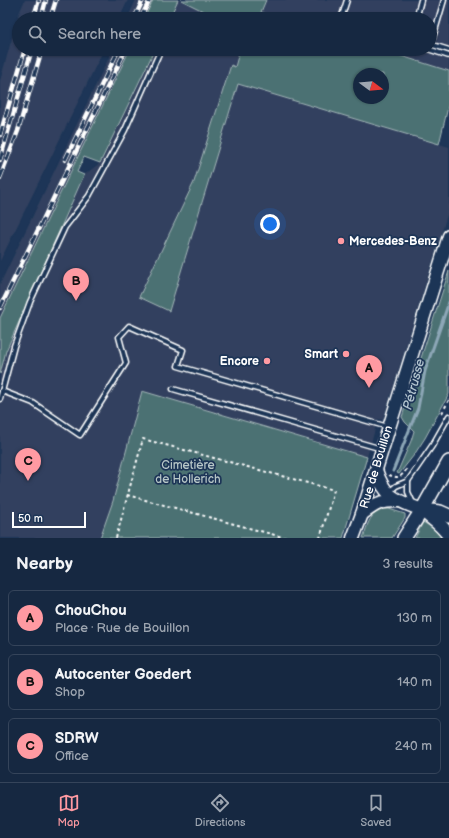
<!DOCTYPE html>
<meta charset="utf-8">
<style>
body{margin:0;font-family:"Balsamiq Sans",sans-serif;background:#1f3048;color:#f1f3f6}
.compass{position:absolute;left:353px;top:68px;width:36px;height:36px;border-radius:50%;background:#162841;box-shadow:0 1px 3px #0004;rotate:106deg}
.scale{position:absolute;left:12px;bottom:10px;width:74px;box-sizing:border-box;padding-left:4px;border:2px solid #fff;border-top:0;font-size:11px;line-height:14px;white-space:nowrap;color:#fff;-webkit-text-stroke:3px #1d3557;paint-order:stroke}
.you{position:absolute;left:270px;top:224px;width:14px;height:14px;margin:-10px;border:3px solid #fff;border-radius:50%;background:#1a73e8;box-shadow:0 0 0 6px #1a73e833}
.badge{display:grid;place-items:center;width:26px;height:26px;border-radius:50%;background:#ff9aa2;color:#111;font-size:13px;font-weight:700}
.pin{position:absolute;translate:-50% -33px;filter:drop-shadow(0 1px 2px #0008)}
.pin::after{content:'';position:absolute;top:21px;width:14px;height:12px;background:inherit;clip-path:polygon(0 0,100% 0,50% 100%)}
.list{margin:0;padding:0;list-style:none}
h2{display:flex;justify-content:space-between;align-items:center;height:52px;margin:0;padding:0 16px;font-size:17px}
h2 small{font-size:13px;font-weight:400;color:#9ea6b1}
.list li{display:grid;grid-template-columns:26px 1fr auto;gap:12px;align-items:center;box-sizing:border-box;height:56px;margin:0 8px 8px;padding:0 8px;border:1px solid #35445a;border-radius:6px}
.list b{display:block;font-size:15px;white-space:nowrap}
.list p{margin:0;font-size:13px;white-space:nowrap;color:#9ea6b1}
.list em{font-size:13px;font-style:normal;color:#9ea6b1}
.icon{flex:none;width:22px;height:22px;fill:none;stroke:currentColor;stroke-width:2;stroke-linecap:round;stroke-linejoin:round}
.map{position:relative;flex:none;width:449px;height:538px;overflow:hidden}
.search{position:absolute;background:#162841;box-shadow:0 1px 3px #0004;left:12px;right:12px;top:12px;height:44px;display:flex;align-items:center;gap:10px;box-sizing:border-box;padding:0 14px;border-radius:22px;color:#9ea6b1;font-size:15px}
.sheet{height:244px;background:#162841}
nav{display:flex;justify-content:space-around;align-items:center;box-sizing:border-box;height:56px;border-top:1px solid #35445a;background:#162841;font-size:11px;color:#9ea6b1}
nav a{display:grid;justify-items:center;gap:2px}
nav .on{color:#ff9aa2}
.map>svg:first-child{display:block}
</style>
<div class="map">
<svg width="449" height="538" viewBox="0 0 449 538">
<rect width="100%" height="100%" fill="#1d3557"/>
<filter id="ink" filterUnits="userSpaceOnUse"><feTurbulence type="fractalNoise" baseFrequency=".025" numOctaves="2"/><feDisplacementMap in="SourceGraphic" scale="8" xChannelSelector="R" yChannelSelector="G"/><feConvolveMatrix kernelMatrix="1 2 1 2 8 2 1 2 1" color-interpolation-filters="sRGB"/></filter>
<g filter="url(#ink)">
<!-- built -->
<g fill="#31415e">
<path d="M25,0H128L119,19H19V49H104L0,261V81L19,13Z"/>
<path d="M136,0H153L144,19H127Z"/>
<path d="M178,0H181L219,19H169Z"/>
<path d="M266,0H449V71L379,49H430V19H283L261,12Z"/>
<path d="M113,49H130L72,169L0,318V284Z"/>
<path d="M155,49H240L235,68L231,66L194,182L169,311L238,84L449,147V209L383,420L378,419L367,457L142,391L113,501L100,538H0V374L6,351L84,175L100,163Z"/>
</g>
<!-- green -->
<g fill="#4c7173" stroke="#a6b8b9" fill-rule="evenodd">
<path d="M153,0H178L169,19H144Z"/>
<path d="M181,0H266L261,12L283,19H219Z"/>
<path d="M130,49H155L100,163L84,157L77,172L84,175L6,351L0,374V318L72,169Z"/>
<path d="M240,49H379L449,71V103L439,144L238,84L169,311L139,297L194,182L231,65L235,67ZM359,74H383V98H359Z"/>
<path d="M449,271V394L425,438L414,455L399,474L397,473L411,441L414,431L405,422L402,417Z"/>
<path d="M142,391L367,457L343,538H100L113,501Z"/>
<path d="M380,509H389L405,514V518L392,538H363C368,524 368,518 380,509Z"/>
<path d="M423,522C431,527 437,531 442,538H415Z"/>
</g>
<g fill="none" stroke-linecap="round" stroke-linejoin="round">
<!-- stream -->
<path stroke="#8da7b7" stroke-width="3" d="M393,471L418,408L425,371L449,302"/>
<!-- lane casing -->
<g stroke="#fff" stroke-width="7">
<g id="lane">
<path d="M444,0L432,41L433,45L449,50"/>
<path d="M341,19L347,0"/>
<path d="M416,19L421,0"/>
<path d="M428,49L449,56"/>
<path d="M173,389L382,449"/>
<path d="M2,391L33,403L80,435L126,363L119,337L129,326L183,350L178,366L388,427"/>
<path d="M0,399L14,346L30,302L65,227L89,196L125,130L161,49"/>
<path d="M408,481V492L413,503"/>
<path d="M389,492L396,486L408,481L432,446L449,416"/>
</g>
</g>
<!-- secondary casing -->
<g stroke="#fff" stroke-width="15">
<g id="secondary">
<path d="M376,470C385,498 396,500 422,510"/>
<path d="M362,514C376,504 379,501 398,501"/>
<path d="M353,538L362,514L449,236"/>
</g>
</g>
<!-- primary casing -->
<g stroke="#fff" stroke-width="16">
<g id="primary">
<path d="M422,510C431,518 443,525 449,536"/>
<path d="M422,510L440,512L449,516"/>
<path d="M404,538L422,510L449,462"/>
</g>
</g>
<!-- path -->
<g stroke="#fff" stroke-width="2" stroke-dasharray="3 3" stroke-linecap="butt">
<path d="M442,413L449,400"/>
<path d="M389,475C400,479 400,477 407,469"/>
<path d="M127,495L286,538"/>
<path d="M116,538L143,439L334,490L320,538"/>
</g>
<!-- lane -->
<use href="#lane" stroke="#1d3557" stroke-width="4"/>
<!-- secondary -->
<use href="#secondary" stroke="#1d3557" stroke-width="12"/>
<!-- primary -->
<use href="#primary" stroke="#1d3557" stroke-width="13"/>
<!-- rail casing -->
<g stroke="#fff" stroke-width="4.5">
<g id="rail">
<path d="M33,19L39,0"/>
<path d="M41,19L46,0"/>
<path d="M50,19L56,0"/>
<path d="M134,19L143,0"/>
<path d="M140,19L150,0"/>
<path d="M0,135L25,49"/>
<path d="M0,160L32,49"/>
<path d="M65,160L119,49"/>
<path d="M0,178L18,131L42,49"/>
<path d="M0,308L126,49"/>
</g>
</g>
<!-- rail -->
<use href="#rail" stroke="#1d3557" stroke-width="3" stroke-dasharray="9" stroke-linecap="butt"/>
</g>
</g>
<!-- markers -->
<g fill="#ff9aa2" stroke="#1d3557" stroke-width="1.5">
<circle cx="341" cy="241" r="4"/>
<circle cx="346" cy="354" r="4"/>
<circle cx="267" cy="361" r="4"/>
</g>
<g text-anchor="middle" stroke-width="3.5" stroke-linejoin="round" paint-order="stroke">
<!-- poi labels -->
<g font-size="12" font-weight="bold" fill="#fff" stroke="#1d3557" text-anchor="end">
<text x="349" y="245" text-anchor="start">Mercedes-Benz</text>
<text x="338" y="358">Smart</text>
<text x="259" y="365">Encore</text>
</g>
<!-- park labels -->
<g font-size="12" fill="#b7c6c7" stroke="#1d3557">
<text x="188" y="469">Cimetière<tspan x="188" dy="14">de Hollerich</tspan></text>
</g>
<!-- street labels -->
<g font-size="12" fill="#fff" stroke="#1d3557">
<text transform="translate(376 467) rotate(-73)" y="4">Rue de Bouillon</text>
</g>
<!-- water labels -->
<g font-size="13" font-style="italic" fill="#b3c4cf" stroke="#1d3557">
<text transform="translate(413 384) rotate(-75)" y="5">Pétrusse</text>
</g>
</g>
</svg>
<svg class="compass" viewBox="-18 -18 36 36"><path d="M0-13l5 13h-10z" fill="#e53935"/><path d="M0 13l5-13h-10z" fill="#9ea6b1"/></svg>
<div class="scale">50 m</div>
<div class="you"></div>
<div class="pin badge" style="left:369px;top:388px">A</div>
<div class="pin badge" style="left:76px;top:301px">B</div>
<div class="pin badge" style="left:28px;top:481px">C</div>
<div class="search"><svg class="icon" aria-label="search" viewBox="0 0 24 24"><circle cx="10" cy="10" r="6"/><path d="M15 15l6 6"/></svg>Search here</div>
</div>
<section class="sheet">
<h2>Nearby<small>3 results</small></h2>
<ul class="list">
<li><span class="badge">A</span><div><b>ChouChou</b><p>Place · Rue de Bouillon</p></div><em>130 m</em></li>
<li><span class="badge">B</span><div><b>Autocenter Goedert</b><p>Shop</p></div><em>140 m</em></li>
<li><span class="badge">C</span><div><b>SDRW</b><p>Office</p></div><em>240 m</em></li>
</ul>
</section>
<nav>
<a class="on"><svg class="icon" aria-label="map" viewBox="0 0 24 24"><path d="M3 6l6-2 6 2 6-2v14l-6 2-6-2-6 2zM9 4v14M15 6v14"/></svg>Map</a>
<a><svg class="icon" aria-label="directions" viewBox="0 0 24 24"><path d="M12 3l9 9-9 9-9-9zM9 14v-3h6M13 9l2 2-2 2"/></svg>Directions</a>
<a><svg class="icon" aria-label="saved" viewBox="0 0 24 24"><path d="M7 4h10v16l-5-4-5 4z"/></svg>Saved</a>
</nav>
